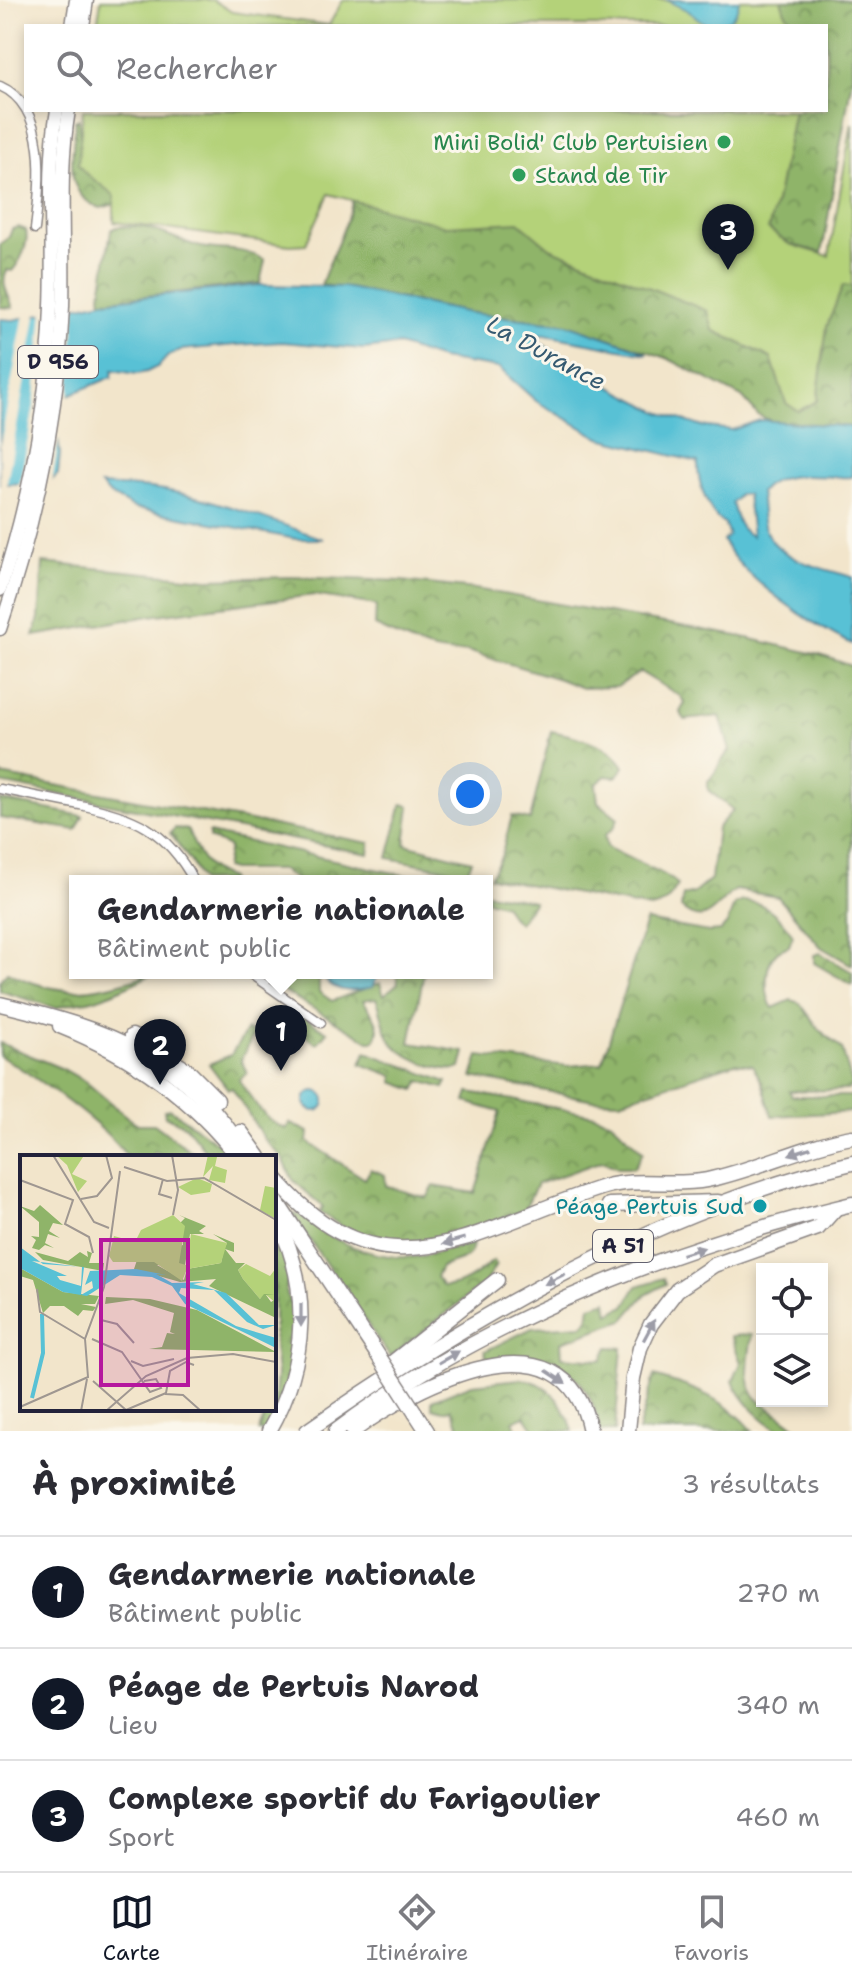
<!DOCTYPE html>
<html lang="fr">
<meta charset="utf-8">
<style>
body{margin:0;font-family:"Shantell Sans",sans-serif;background:#f2f2f3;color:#2b2b33}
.controls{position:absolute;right:24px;bottom:24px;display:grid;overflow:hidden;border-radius:0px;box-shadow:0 4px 12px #0003}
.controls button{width:72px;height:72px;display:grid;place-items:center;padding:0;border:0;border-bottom:2px solid #e1e1e2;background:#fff;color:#2b2b33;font:40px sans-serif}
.you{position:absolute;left:470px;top:794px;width:28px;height:28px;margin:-20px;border:6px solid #fff;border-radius:50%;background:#1a73e8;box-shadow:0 0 0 12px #1a73e833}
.badge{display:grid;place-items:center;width:52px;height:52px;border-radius:50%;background:#111827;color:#fff;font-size:26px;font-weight:700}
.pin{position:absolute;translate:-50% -66px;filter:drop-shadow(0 2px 4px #0008)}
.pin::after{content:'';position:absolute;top:42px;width:28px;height:24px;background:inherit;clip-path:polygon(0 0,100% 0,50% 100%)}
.popup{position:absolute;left:69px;top:875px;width:424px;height:104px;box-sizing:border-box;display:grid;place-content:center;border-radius:0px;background:#fff;filter:drop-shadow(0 2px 6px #0005);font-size:26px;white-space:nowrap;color:#7c7c81}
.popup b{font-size:30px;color:#2b2b33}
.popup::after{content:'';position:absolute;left:50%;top:100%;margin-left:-16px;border:16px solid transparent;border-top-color:#fff}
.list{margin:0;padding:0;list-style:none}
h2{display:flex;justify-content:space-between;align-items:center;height:104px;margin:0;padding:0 32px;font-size:34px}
h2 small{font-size:26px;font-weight:400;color:#7c7c81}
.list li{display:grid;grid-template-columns:52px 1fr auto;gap:24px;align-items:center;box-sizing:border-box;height:112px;padding:0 32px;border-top:2px solid #e1e1e2}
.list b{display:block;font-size:30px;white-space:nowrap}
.list p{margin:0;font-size:26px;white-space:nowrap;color:#7c7c81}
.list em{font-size:26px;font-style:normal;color:#7c7c81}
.icon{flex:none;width:44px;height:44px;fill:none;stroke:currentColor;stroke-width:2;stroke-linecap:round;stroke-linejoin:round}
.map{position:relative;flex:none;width:852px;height:1431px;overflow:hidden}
.search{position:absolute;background:#fff;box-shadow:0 4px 12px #0003;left:24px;right:24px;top:24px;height:88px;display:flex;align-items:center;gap:20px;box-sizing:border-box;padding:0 28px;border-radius:0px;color:#7c7c81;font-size:30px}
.sheet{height:440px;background:#fff}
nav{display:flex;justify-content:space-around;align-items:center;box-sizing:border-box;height:112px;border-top:2px solid #e1e1e2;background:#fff;font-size:22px;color:#7c7c81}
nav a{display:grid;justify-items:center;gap:4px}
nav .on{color:#111827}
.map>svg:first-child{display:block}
</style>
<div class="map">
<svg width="852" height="1431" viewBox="0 0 852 1431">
<defs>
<pattern id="forest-crowns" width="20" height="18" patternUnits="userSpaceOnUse" patternTransform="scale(2)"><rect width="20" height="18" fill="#8fb469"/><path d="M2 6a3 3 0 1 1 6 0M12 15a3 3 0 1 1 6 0" fill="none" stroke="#749258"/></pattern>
</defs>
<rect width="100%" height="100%" fill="#fbf7ec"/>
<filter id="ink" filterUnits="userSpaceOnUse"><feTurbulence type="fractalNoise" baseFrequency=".0125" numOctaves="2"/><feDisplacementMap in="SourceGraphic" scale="16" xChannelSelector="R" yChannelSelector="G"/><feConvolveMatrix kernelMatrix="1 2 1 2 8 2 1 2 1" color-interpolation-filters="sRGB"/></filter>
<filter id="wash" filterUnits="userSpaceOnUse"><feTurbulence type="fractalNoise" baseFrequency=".006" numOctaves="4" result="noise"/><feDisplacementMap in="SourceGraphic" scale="32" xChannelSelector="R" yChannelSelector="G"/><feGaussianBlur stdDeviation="1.8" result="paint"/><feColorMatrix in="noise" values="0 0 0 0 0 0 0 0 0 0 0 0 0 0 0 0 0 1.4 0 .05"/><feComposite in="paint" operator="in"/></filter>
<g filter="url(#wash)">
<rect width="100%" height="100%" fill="#f2e5cb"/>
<!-- forest -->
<g fill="url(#forest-crowns)" stroke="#586b52" stroke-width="2">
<path d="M781,0H852V78L822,253L789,244L768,229L776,202L794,110H826V26H795L785,12Z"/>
<path d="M79,119L80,136L126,201L101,208C61,195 74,155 75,121Z"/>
<path d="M353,199L513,210L550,248L708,311L713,330L771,358L786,403L817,401L827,326L843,285L852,286V427L771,421L758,415L742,397L667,358L567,324L470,313L370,292L321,285C331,256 346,229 353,199Z"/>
<path d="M137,226C159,229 176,240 197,246C224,253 237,245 265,260L260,283L102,301L101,294L111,230L117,227Z"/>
<path d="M18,227L26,230C29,244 21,261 12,271L7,270C0,284 9,295 13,308L0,307V245L9,237L12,229Z"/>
<path d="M43,563L208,579L291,577L401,581L475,589L743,637L820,655L852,666V965L821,947L778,897L736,890C715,902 708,931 681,908L683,896L694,893L711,879L717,828L733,810L708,790V781C718,772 720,759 730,751L720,716L685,720L680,712L685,703L680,696L640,672L617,687L582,688L559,679L467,651C436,658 403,638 375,626L376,605L314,595L149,616L34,636L39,618Z"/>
<path d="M551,731C576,736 610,743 624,767L616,777L605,776L596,785L598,802L618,818L614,828L605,835L607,847C623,857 671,874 678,885C671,897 665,906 650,908L490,877L501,857L512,816L530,820Z"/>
<path d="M1,775L370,843L369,854L0,783Z"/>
<path d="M0,800L83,816L76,830L0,818Z"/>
<path d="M402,804L410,806L405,844L472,861L467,873L388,858Z"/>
<path d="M175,828L188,830C198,855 204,870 230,878V881H201L191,862L170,833Z"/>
<path d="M209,833L417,878L416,881H299L281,870H232L225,868L229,847L209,838Z"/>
<path d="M488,893L534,901L519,923L511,916L505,905L487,900Z"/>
<path d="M742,901C766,901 780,917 793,935L789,946C785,948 780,949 777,952C764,963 764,996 773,1008L791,1000L800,1003L819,1029L842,1049L852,1084L848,1090L789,1091L792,1096H852V1112L772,1116L762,1082L752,1065L735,1063L620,1101L594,1100L472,1077L479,1056L568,1066L602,1063L646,921L709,932L721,931L727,924L734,905Z"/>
<path d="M820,953L852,972V985L814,963V955Z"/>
<path d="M7,972C59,997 90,994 143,976V973H155C134,983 110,996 88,1001C76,1003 67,1003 56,1008L0,991V981Z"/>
<path d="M263,973H286L290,979C300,979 306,973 316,974L319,980V992L332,1001L380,983L384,995L398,983L396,973H424L410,1043L465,1052L461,1068C443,1074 402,1057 391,1041C383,1029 382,1011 376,998L363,1000C371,1013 385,1027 374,1041H369L285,992Z"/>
<path d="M299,1014L327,1032L317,1044L291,1025Z"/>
<path d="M247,1030L254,1034L241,1060L247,1073L239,1080C253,1100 263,1120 286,1129L290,1123L309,1132L308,1142L365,1179L371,1169L385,1175L386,1186L427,1198L434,1186L475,1193L500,1112L466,1102L469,1092L595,1115L612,1122L643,1152L634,1168H618L602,1161L537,1184L524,1210L466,1233L428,1242L378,1240L350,1231L319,1212L323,1207L293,1180L282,1157L265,1140L232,1088L228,1089L209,1064L231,1055Z"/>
<path d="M0,1043L63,1069L86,1082L127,1117L138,1124H154L199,1157H166L154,1151L153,1157H127C107,1126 33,1075 0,1056Z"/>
<path d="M366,1052L447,1082L444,1088L420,1081L415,1090L393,1082L394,1076L361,1064Z"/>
<path d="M170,1109L220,1145L230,1157H210L186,1126L165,1116L164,1110Z"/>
<path d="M292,1214L300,1215C330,1240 370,1259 411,1257C432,1256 453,1248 473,1243C472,1261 455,1261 441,1267L436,1277L443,1286C461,1288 479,1272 493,1261L496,1265L485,1283L390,1357Z"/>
<path d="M274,1226C280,1240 288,1257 289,1273C289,1279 285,1284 286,1291C288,1299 294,1305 295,1314C298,1347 287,1405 265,1431H259L267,1409H274L277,1374L274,1347Z"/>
<path d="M664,1278L666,1284L644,1296L624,1320L561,1342L562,1357L602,1360L608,1347L622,1348L615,1431H600C588,1362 549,1356 487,1360L485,1351L532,1328L582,1325L588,1320L590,1306L607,1301L609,1314L625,1306L637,1286Z"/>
<path d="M752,1334C750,1352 743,1380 755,1396C763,1406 788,1418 800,1431C794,1431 786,1431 780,1430C760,1420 742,1400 733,1381L741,1363L731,1336Z"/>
<path d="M654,1376C692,1387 727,1399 753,1431H638Z"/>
<path d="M521,1379C550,1382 565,1405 573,1431H535L525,1416L513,1421L518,1431H462L451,1409L443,1411L432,1408V1400L472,1384Z"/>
</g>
<!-- park -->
<g fill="#b4d279" stroke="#6b7a5a" stroke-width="2">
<path d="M101,0H213L232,12L329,25L343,0H781L785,12L795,26H97Z"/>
<path d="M83,110H794L776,202L768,229L789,244L829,256L852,123V286L843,285L827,326L817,401L798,411L786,403L771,358L713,330L708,311L550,248L519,222L446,226L329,194L306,244L290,245L114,222V195L84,172L78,164Z"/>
</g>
<!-- water -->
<g fill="#58c1d5" stroke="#3d7288" stroke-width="2" fill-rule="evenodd">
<path d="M666,0H739C738,19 725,24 708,26L687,10Z"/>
<path d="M260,285L344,287L470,313L567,324L634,347L647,354L545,335H536L534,339L607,385L659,412L700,426L732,430L760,420L852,427V477C822,479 781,467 760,492C762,504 761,518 765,529C778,561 823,568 852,577V644C814,626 742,578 723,541L729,535L724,523C707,514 697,479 698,462L600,438L536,401L499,368L441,359L398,345L364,349L282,342L237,345L180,350L168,356L159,366L147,372L137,374L113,370L112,377L66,396L57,433L60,453L58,474L49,483L0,484V319L13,320L103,301ZM740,494H747L752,536C738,531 736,516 732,503Z"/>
<path d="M101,485C123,487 146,486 169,491C222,501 272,521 323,539H296L134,508L110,495Z"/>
<path d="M321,973H380L372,987C353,992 332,994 321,973Z"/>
<circle cx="315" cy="1101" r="10"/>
</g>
<!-- pier -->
<g fill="#f2e5cb">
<path d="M76,303L69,400L62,418L52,485L19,487L34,406L43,310Z"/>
<path d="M37,311L6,488H0V445L24,314Z"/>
</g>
</g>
<g filter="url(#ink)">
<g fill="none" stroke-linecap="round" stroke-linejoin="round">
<!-- minor casing -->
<g stroke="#8a8483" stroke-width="11">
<g id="minor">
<path d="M0,86C50,108 40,187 35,229"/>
<path d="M0,789C27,794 53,800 80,805C135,817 166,829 194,881"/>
<path d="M249,973L321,1023"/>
</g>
</g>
<!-- primary casing -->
<g stroke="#8a8483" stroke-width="15">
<g id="primary">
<path d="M72,26L76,0"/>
<path d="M83,26L87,0"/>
<path d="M0,590C29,500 48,402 51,306C54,241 46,174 57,110"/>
<path d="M0,629C35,526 58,415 63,306C65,240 58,175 69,110"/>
</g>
</g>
<!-- motorway casing -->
<g stroke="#8a8483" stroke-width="17">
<g id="motorway">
<path d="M0,1004C107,1029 188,1057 247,1157"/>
<path d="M60,1026C130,1054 192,1097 238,1157"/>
<path d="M132,1036L187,1070L217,1100"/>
<path d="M241,1132L259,1157"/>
<path d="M274,1177C385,1307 475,1227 604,1187C637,1177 673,1187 707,1180C756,1170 802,1146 852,1137"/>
<path d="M274,1198L374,1349"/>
<path d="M609,1205L718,1202"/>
<path d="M388,1366L497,1280"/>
<path d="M416,1414L427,1431"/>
<path d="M269,1431C308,1363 312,1284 274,1214"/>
<path d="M307,1431C467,1319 660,1208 852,1163"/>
<path d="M336,1431C489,1317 668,1248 852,1204"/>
<path d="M353,1431C414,1386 566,1306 590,1431"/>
<path d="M628,1431L633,1378L640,1348L651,1324L677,1290L714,1265L818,1228L835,1209"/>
</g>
</g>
<!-- minor -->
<use href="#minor" stroke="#fff" stroke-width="8"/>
<!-- primary -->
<use href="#primary" stroke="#fff" stroke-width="12"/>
<!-- motorway -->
<use href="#motorway" stroke="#fff" stroke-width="14"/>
<!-- motorway-bridge casing -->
<g stroke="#8a8483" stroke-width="17" stroke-linecap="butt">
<path id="motorway-bridge" d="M374,1349L416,1414"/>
</g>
<!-- motorway-bridge -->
<use href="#motorway-bridge" stroke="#fff" stroke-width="14"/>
</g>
<!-- one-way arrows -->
<defs><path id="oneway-solid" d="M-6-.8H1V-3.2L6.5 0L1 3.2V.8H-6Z" transform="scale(2)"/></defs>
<g fill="#9c9ca7">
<use href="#oneway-solid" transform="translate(800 1151) rotate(162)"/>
<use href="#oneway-solid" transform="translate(454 1241) rotate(164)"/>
<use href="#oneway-solid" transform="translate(693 1251) rotate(-17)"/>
<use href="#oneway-solid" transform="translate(555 1279) rotate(153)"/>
<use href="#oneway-solid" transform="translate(301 1315) rotate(90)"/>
<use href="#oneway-solid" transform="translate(649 1330) rotate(-62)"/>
<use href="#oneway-solid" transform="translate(449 1357) rotate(-30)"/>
<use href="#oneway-solid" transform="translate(556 1377) rotate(33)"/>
</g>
</g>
<!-- markers -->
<g fill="#2e9e5b" stroke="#fbf7ec" stroke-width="3">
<circle cx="724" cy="142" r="8"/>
<circle cx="519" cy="175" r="8"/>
</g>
<circle fill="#0f9aa8" stroke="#fbf7ec" stroke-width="3" cx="760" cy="1206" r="8"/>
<g text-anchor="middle" stroke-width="6" stroke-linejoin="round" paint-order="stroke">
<!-- shield labels -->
<g fill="#fbf7ec" stroke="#636270" stroke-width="2">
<rect x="18" y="346" width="80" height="32" rx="6"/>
<rect x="593" y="1230" width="60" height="32" rx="6"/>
</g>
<g font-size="20" font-weight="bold" fill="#22223b">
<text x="58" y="369">D 956</text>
<text x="623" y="1253">A 51</text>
</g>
<!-- leisure labels -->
<g font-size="22" fill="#27864d" stroke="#fbf7ec" text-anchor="end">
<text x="708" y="150">Mini Bolid' Club Pertuisien</text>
<text x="535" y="183" text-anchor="start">Stand de Tir</text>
</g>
<!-- culture labels -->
<g font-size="22" fill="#0d838f" stroke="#fbf7ec" text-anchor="end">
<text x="744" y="1214">Péage Pertuis Sud</text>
</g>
<!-- water labels -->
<g font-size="24" font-style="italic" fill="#355a71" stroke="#fbf7ec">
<text transform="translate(546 353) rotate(28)" y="8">La Durance</text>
</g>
</g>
<!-- overview -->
<g transform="translate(20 1155)">
<rect width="256" height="256" fill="#f2e5cb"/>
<path d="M36,0L63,2L52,19L67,26L58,37L47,10ZM188,0L197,2L195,11L207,15L205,28L189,25L193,11L183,22ZM177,23L192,29L190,37L171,40L158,32ZM245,31L256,33V64L240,55ZM226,109L250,121L256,113V148L245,139L240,144L223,124L218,115Z" fill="#b4d279"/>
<path d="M20,50L43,70L33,68L29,76L40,83L28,79L25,88L34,93L25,90L19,95L12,93L16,85L11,81L19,82V67L0,51L14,56ZM159,60L186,71L179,76L184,79H170L165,110H137L164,125L167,114L201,108L204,94L207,88L193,79L214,88V97L205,94L216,108H225L218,115L223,124L240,144L244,139H255L246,140L251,147L256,144V163L189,131L196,124L160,127L114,114L117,105L163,90V70L159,69L165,63ZM67,96L72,98L69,108H84L83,116L23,105L15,97L48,106L60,97L68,102ZM0,113L43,137L79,141L75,149H61L76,152L73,156L63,155L58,161L44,151H30L23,158L13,125L0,121ZM86,142L130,144L177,155L256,197L129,194L142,192L147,178L155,179L150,177L154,158L113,145L85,149Z" fill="#8fb469"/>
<path d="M153,60L165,71L159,108L166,110L171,79L207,88L201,108L167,114L162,126L134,107H93L89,101L94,81L115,87L121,75Z" fill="#b4d279"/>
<path d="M0,92L23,109L64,112L61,140L73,133L72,126L65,130L70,116L116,114L146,120L136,119L152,128L184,127L173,129L206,138L239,170H256L243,174L227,167L194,135L161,133L159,138L216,171L256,183V193L165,149L152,131L132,122L100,120L67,141L43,137L0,113ZM12,106L62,112L61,131L40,125L37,121H47Z" fill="#58c1d5" fill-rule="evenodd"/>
<path fill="none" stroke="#58c1d5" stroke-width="4" d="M12,243L23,198L22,159"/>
<path fill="none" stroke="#9f9791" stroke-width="2" d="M33,0L74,67L89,73M152,0L158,35L153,60M104,12L147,26L184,23L256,65M143,24L139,39L152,43M0,25L53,45L45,69L69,82L73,98M61,44L77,41L92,23L86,0M17,134L20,157L65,184M81,165L97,169L114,188M72,184L102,197L130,237L141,233L136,224L124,226M111,206L123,211L154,204M73,226L106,255L146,238M146,238L150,216L166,207L174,210M145,239L163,240L181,256M0,252L68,222L65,184L84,132L100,16M61,256L67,224M86,256L126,221L167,203L213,199L256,207"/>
<path fill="#b5179e" fill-opacity="0.15" stroke="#b5179e" stroke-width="4" d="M81,85H168V230H81Z"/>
<rect width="256" height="256" fill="none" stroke="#22223b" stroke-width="4"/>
</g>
</svg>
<div class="controls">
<button><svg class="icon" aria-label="locate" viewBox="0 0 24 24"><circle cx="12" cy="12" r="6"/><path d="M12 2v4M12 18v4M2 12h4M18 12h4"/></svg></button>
<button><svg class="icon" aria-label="layers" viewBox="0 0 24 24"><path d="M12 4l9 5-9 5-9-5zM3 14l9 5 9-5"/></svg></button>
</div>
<div class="you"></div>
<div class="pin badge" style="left:281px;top:1071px">1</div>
<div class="popup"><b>Gendarmerie nationale</b>Bâtiment public</div>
<div class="pin badge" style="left:160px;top:1085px">2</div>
<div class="pin badge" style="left:728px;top:270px">3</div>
<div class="search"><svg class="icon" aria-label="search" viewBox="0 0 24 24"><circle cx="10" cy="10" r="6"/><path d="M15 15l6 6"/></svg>Rechercher</div>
</div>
<section class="sheet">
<h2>À proximité<small>3 résultats</small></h2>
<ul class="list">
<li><span class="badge">1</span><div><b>Gendarmerie nationale</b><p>Bâtiment public</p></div><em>270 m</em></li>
<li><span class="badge">2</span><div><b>Péage de Pertuis Narod</b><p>Lieu</p></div><em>340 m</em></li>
<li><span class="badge">3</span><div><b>Complexe sportif du Farigoulier</b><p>Sport</p></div><em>460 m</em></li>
</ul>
</section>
<nav>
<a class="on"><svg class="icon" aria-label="map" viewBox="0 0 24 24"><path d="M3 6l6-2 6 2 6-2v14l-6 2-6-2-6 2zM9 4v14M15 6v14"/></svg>Carte</a>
<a><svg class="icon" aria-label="directions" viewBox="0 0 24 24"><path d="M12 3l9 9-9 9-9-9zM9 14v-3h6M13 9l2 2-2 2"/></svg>Itinéraire</a>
<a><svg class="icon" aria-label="saved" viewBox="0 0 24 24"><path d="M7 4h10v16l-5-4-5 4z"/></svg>Favoris</a>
</nav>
